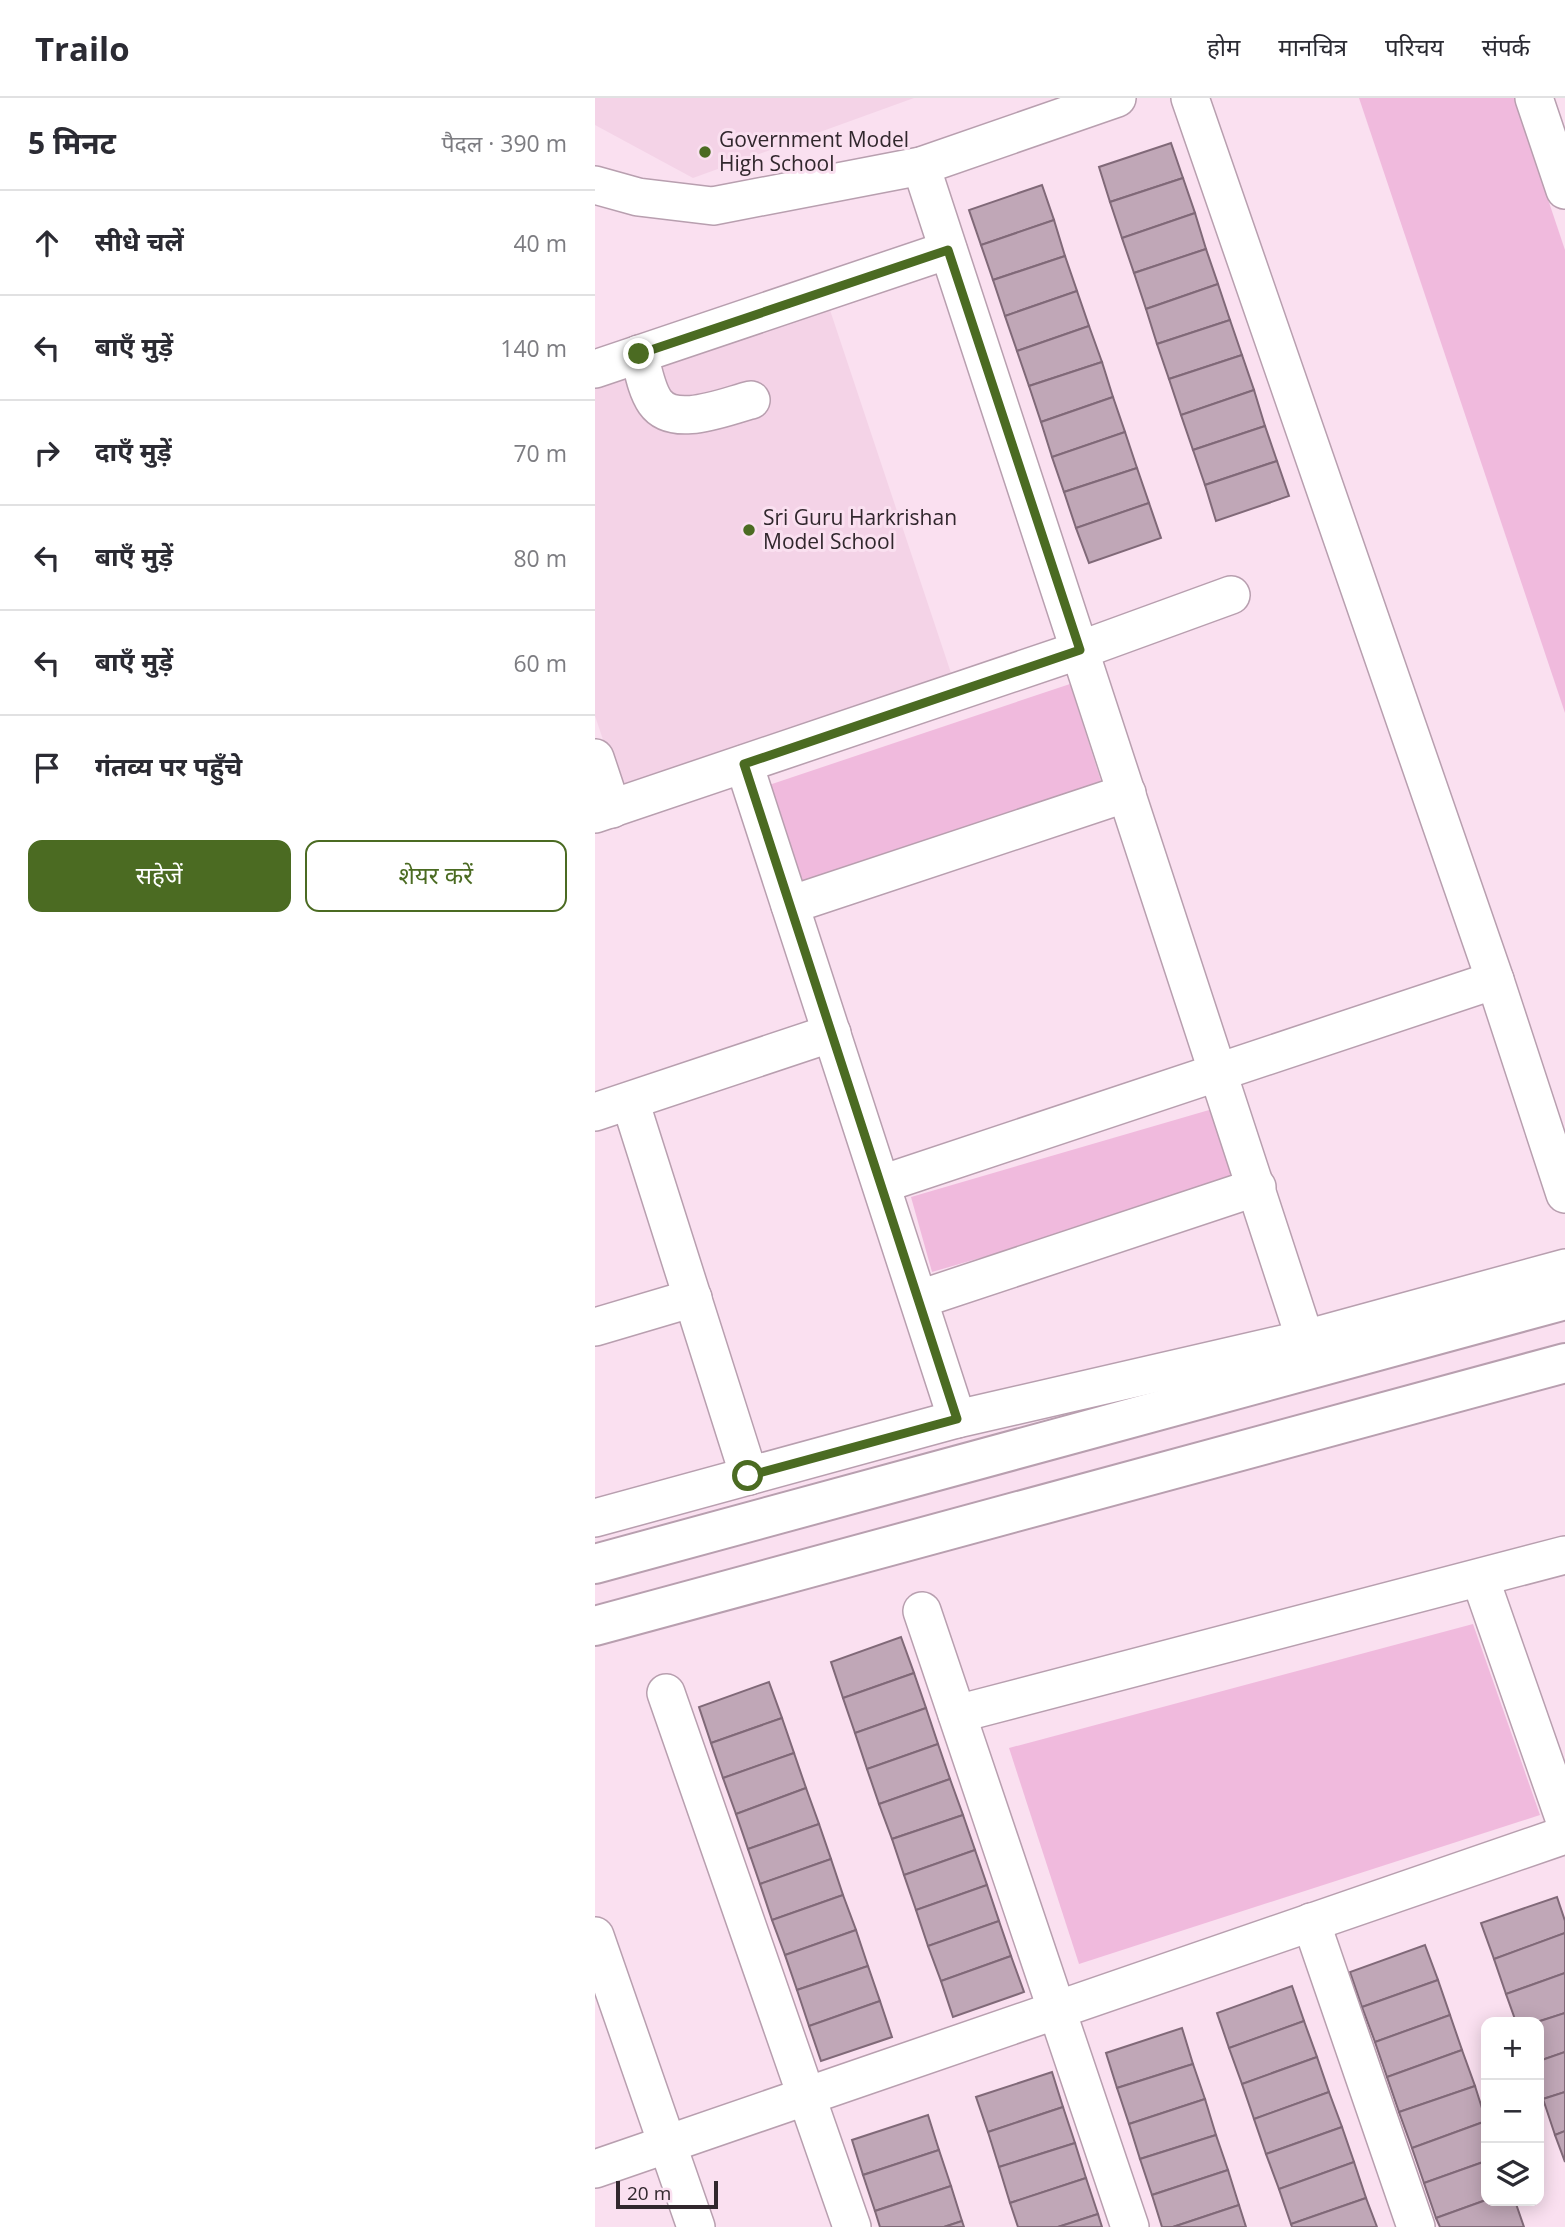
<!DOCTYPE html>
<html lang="hi">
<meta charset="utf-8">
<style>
body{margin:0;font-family:"Open Sans","Noto Sans Devanagari",sans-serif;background:#f2f2f3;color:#2b2b33}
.controls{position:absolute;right:21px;bottom:21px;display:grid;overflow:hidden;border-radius:14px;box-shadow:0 4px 18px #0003}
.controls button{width:63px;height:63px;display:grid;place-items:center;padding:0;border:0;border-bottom:2px solid #e1e1e2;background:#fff;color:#2b2b33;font:35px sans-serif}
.scale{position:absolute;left:21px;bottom:18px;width:102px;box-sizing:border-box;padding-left:7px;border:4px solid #31272d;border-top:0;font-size:19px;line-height:24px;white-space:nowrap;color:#31272d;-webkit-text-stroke:5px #fae0f0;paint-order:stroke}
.stop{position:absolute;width:21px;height:21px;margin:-16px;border:5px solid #4b6b22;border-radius:50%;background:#fff}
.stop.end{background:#4b6b22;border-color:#fff;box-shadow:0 2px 7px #0008}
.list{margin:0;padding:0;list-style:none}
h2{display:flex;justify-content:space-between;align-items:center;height:91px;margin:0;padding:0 28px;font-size:30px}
h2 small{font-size:23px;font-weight:400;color:#7c7c81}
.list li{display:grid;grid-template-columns:46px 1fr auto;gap:21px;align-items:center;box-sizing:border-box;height:105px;padding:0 28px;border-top:2px solid #e1e1e2}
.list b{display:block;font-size:26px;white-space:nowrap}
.list em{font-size:23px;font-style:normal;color:#7c7c81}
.actions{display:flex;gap:14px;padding:21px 28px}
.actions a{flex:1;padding:16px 0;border:2px solid #4b6b22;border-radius:14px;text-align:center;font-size:24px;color:#4b6b22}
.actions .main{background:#4b6b22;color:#fff}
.icon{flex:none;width:38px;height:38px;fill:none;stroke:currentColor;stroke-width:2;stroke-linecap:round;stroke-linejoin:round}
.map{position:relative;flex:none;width:970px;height:2129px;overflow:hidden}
header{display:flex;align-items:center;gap:42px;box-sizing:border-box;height:98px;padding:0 35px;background:#fff;border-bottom:2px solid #e1e1e2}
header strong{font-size:33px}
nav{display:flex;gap:38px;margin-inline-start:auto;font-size:24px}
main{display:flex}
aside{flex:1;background:#fff}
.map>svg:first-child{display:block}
</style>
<header>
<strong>Trailo</strong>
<nav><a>होम</a><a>मानचित्र</a><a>परिचय</a><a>संपर्क</a></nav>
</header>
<main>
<aside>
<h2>5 मिनट<small>पैदल · 390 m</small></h2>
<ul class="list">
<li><svg class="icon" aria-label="ahead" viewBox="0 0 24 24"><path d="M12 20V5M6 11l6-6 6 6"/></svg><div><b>सीधे चलें</b></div><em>40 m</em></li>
<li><svg class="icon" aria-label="left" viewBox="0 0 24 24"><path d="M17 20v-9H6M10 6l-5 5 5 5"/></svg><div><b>बाएँ मुड़ें</b></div><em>140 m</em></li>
<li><svg class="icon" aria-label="right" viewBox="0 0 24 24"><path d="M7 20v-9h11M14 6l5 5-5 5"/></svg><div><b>दाएँ मुड़ें</b></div><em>70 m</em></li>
<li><svg class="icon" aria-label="left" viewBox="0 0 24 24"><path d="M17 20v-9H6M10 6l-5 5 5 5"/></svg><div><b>बाएँ मुड़ें</b></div><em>80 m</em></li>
<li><svg class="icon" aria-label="left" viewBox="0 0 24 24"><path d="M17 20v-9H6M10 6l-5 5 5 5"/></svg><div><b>बाएँ मुड़ें</b></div><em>60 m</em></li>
<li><svg class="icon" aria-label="arrive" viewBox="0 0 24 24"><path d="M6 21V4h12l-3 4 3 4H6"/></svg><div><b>गंतव्य पर पहुँचे</b></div></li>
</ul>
<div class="actions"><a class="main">सहेजें</a><a>शेयर करें</a></div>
</aside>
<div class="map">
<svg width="970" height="2129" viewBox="0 0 970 2129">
<rect width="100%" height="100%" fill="#fae0f0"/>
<!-- built -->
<g fill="#f4d3e7">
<path d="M0,0H319L98,80L0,27Z"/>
<path d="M232,203L358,581L25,692L0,618V283Z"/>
</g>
<!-- green -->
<g fill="#f0badd">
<path d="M764,0H919L970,152V615Z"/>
<path d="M475,586L507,686L207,787L174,687Z"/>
<path d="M621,1010L642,1085L337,1174L316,1099Z"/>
<path d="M878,1526L945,1717L484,1866L414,1650Z"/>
</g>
<!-- building -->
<g fill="#c0a7b7" stroke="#806978" stroke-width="2">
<path d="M576,45L588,80L515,104L504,69Z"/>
<path d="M588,80L600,115L527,140L515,104Z"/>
<path d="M447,87L459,122L386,147L374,112Z"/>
<path d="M600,115L611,151L539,175L527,140Z"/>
<path d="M459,122L470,158L398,182L386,147Z"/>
<path d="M611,151L623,186L551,211L539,175Z"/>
<path d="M470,158L482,193L410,218L398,182Z"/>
<path d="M623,186L635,222L562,246L551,211Z"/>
<path d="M482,193L494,228L422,253L410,218Z"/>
<path d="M635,222L647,257L574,281L562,246Z"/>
<path d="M494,228L507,264L434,288L422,253Z"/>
<path d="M647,257L659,292L586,317L574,281Z"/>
<path d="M507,264L518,299L446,324L434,288Z"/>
<path d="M659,292L670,328L598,352L586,317Z"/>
<path d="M518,299L530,334L457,359L446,324Z"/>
<path d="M670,328L682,363L610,387L598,352Z"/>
<path d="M530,334L542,370L469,394L457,359Z"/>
<path d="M682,363L694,398L621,423L610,387Z"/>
<path d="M542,370L554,405L481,430L469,394Z"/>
<path d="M554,405L566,440L494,465L481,430Z"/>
<path d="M306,1539L319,1575L248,1600L236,1564Z"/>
<path d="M319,1575L331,1610L260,1635L248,1600Z"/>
<path d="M174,1584L187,1620L116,1645L104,1609Z"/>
<path d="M331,1610L343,1646L272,1671L260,1635Z"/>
<path d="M187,1620L199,1655L128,1680L116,1645Z"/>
<path d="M343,1646L355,1681L284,1706L272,1671Z"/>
<path d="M199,1655L211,1690L141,1716L128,1680Z"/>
<path d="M355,1681L368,1717L297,1741L284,1706Z"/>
<path d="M211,1690L224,1726L153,1751L141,1716Z"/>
<path d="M368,1717L380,1752L309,1777L297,1741Z"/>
<path d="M224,1726L236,1761L165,1786L153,1751Z"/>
<path d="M380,1752L392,1787L321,1812L309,1777Z"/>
<path d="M236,1761L248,1797L177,1822L165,1786Z"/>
<path d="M392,1787L404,1823L333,1848L321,1812Z"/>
<path d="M248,1797L261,1832L190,1857L177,1822Z"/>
<path d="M962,1799L970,1823V1835L899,1861L886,1825Z"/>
<path d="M404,1823L416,1858L346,1883L333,1848Z"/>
<path d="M261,1832L273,1868L202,1892L190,1857Z"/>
<path d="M970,1835V1875L911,1896L899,1861Z"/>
<path d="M830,1847L843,1882L767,1909L755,1874Z"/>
<path d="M416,1858L429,1894L358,1919L346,1883Z"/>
<path d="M273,1868L285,1903L214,1928L202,1892Z"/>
<path d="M970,1875V1915L942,1924H921L911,1896Z"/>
<path d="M843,1882L855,1917L780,1944L767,1909Z"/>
<path d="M697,1888L709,1923L634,1950L622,1915Z"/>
<path d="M285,1903L297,1939L226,1963L214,1928Z"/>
<path d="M970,1915V1954L944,1963L942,1924Z"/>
<path d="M855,1917L867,1952L792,1979L780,1944Z"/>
<path d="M709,1923L722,1959L647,1986L634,1950Z"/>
<path d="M587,1930L598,1966L522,1990L511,1955Z"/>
<path d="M867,1952L880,1988L804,2014L792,1979Z"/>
<path d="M970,1954V1994L948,2001L944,1989V1963Z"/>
<path d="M722,1959L734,1994L659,2021L647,1986Z"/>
<path d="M598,1966L610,2001L534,2026L522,1990Z"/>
<path d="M457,1974L468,2009L393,2034L381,1999Z"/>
<path d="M880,1988L891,2023L817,2050L804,2014Z"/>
<path d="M734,1994L747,2029L671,2056L659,2021Z"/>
<path d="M970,1994V2033L960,2037L948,2001Z"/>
<path d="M610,2001L621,2037L545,2061L534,2026Z"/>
<path d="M468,2009L480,2045L404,2069L393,2034Z"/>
<path d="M333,2017L344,2052L268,2077L257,2042Z"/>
<path d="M891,2023V2063L829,2085L817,2050Z"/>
<path d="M747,2029L759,2064L684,2091L671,2056Z"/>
<path d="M970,2033V2064L960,2037Z"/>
<path d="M621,2037L633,2072L557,2097L545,2061Z"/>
<path d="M480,2045L491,2080L415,2105L404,2069Z"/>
<path d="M344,2052L356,2088L280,2113L268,2077Z"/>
<path d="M891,2063V2102L841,2120L829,2085Z"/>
<path d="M759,2064L771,2100L696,2126L684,2091Z"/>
<path d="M633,2072L644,2107L578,2129H567L557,2097Z"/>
<path d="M491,2080L503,2116L463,2129H423L415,2105Z"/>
<path d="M356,2088L367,2123L349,2129H285L280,2113Z"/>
<path d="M771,2100L782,2129H697L696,2126Z"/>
<path d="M891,2102L920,2103L929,2129H845L841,2120Z"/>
<path d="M644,2107L651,2129H578Z"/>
<path d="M503,2116L507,2129H463Z"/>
<path d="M367,2123L369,2129H349Z"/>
</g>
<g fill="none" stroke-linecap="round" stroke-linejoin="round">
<!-- minor casing -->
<g stroke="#b89faf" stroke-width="40">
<g id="minor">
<path d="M595,0L900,882L970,1096"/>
<path d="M939,0L970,92"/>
<path d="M326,68L710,1241"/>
<path d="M0,87L43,99L118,108L326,68L522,0"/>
<path d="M44,256C48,271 51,291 60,304C79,331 131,308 156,302"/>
<path d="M0,271L353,152"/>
<path d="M0,660L17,711"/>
<path d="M149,666L362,1321"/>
<path d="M0,716L485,552L636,497"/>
<path d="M195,807L532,695"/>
<path d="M35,1003L154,1378"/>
<path d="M0,1014L237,935"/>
<path d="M287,1086L900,882"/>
<path d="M325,1201L662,1089"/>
<path d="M0,1229L98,1200"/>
<path d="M0,1420L362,1321L710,1241L970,1170"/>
<path d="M885,1480L970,1723"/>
<path d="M327,1513L535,2129"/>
<path d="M71,1595L257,2129"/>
<path d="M362,1616L970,1457"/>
<path d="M716,1824L821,2129"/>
<path d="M0,1838L101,2129"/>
<path d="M0,2071L970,1737"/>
</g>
</g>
<!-- major casing -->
<g stroke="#b89faf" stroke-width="42">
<g id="major">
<path d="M0,1466L970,1202"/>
<path d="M0,1528L970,1265"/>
</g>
</g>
<!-- minor -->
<use href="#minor" stroke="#fff" stroke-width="37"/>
<!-- major -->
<use href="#major" stroke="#fff" stroke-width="38"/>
</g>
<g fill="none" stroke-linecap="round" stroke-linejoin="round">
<!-- route -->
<path stroke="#4b6b22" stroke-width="9" d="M44,256L353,152L485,552L149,666L362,1321L153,1378"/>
</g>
<!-- markers -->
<g fill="#4b6b22" stroke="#fae0f0" stroke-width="2.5">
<circle cx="110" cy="54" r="7"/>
<circle cx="154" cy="432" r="7"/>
</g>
<g text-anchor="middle" stroke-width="6" stroke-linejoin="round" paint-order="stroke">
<!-- poi labels -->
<g font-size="21" fill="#31272d" stroke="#fae0f0" text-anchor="start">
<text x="124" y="49">Government Model<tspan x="124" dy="24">High School</tspan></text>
<text x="168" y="427">Sri Guru Harkrishan<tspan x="168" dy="24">Model School</tspan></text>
</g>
</g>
</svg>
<div class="controls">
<button>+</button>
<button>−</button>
<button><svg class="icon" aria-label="layers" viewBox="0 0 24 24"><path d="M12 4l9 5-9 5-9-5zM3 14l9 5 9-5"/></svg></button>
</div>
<div class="scale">20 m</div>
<div class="stop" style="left:153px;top:1378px"></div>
<div class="stop end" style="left:44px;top:256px"></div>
</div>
</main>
